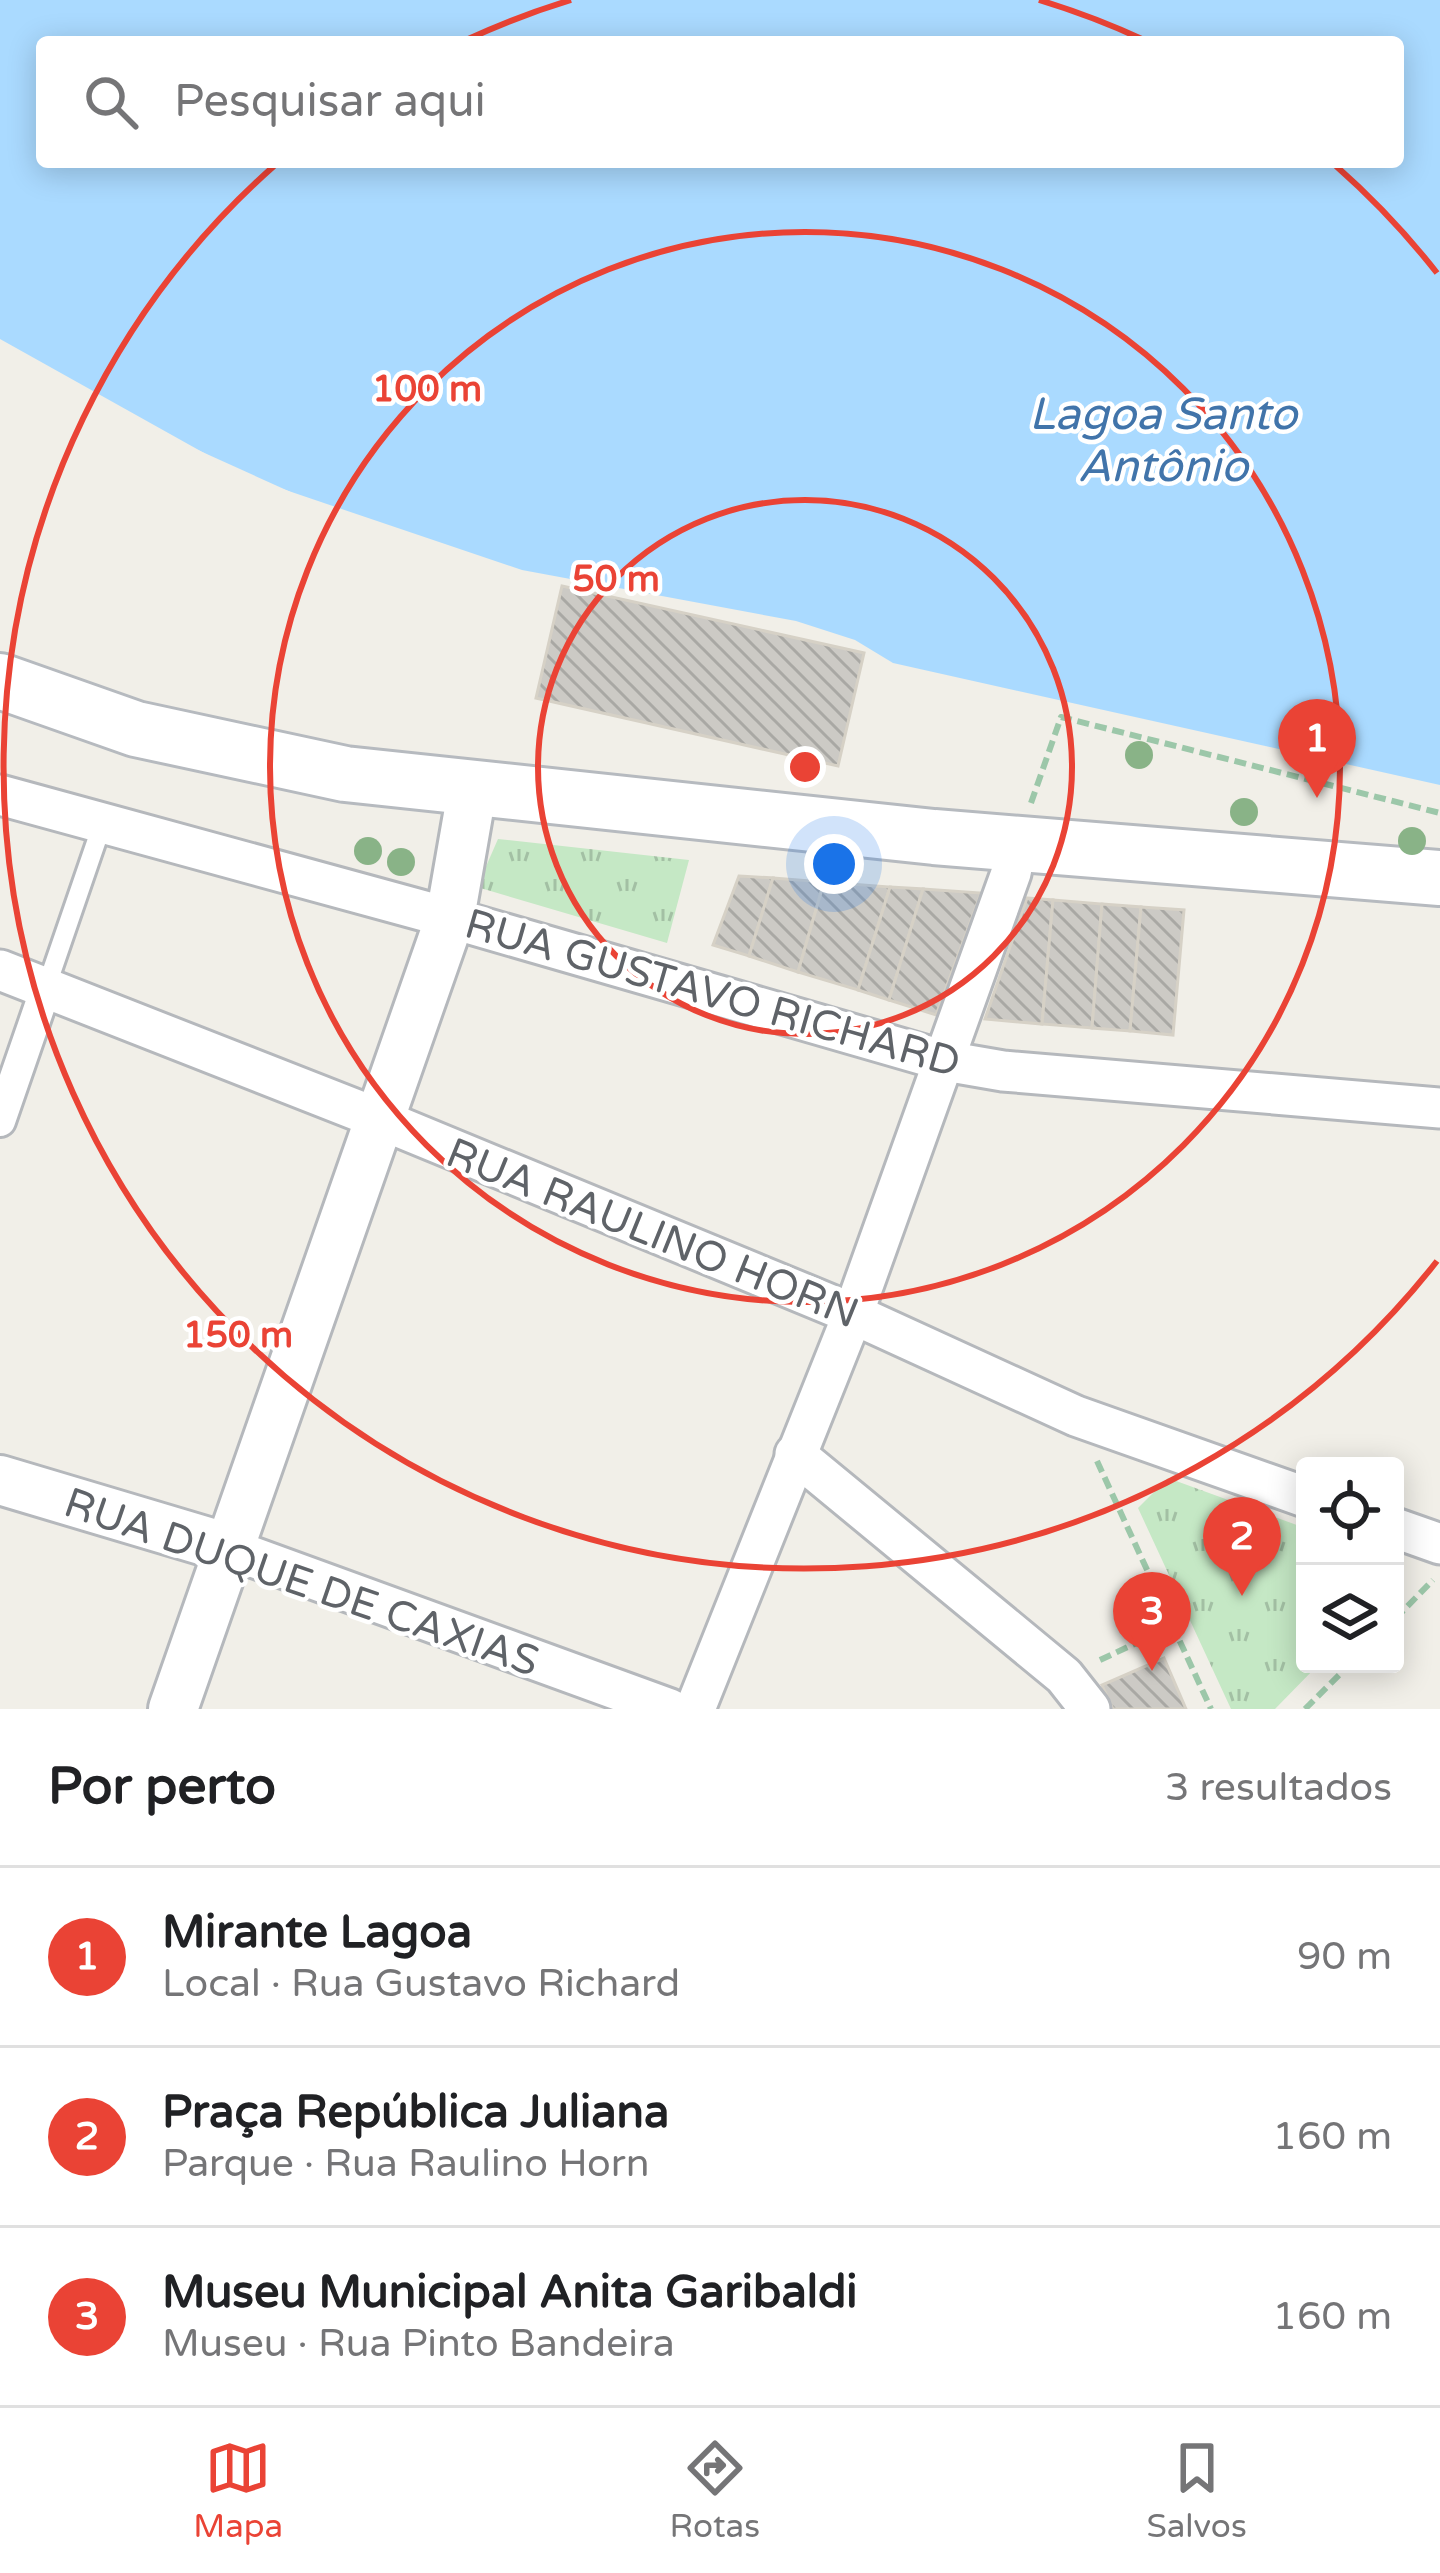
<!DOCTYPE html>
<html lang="pt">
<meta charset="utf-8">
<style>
body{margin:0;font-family:"Varela Round",sans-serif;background:#f6f6f6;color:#202124}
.controls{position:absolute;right:36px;bottom:36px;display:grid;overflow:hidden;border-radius:12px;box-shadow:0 6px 30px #0003}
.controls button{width:108px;height:108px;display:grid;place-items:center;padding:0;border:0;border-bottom:3px solid #e0e0e0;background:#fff;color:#202124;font:60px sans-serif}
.you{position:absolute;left:834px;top:864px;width:42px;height:42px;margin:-30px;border:9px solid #fff;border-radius:50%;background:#1a73e8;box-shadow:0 0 0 18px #1a73e833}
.badge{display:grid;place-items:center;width:78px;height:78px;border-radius:50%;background:#ea4335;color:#fff;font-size:39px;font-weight:700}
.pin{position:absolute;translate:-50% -99px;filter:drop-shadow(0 3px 6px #0008)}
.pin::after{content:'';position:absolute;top:63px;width:42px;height:36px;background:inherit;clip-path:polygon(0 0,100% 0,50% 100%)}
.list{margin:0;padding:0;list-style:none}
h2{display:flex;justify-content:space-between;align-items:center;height:156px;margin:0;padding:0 48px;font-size:51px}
h2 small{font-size:39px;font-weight:400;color:#757577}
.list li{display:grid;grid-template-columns:78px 1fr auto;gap:36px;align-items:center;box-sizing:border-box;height:180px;padding:0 48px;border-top:3px solid #e0e0e0}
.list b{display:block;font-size:45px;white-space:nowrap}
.list p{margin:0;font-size:39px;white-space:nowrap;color:#757577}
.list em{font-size:39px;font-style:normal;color:#757577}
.icon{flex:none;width:66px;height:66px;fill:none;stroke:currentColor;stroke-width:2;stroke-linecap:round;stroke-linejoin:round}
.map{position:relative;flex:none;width:1440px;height:1709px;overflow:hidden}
.search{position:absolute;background:#fff;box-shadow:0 6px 30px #0003;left:36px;right:36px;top:36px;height:132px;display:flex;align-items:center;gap:30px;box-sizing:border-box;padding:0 42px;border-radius:12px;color:#757577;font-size:45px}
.sheet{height:696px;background:#fff}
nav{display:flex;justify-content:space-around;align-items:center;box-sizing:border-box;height:168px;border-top:3px solid #e0e0e0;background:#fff;font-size:33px;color:#757577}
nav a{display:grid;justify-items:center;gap:6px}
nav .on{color:#ea4335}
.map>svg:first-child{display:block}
</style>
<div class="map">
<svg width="1440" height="1709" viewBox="0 0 1440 1709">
<defs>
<pattern id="park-tufts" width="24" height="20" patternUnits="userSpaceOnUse" patternTransform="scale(3)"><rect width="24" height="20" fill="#c5e8c5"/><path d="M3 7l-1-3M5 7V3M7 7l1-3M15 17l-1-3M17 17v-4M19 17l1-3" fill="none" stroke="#a3c0a4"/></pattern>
<pattern id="building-back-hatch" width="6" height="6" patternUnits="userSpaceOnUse" patternTransform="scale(3)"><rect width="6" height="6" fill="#cccac5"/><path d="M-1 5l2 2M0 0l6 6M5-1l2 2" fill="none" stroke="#a9a8a4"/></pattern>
</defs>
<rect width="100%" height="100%" fill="#f1efe8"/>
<!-- park -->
<g fill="url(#park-tufts)">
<path d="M498,839L689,860L667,943L477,887Z"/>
<path d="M1168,1478L1305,1528V1664H1319L1275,1709H1231L1138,1508Z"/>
</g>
<!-- water -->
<path fill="#aadaff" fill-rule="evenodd" d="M0,0H1440V785L893,663L855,640L796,621L522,570L247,477L0,339ZM42,42H1398V162H42Z"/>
<!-- pier -->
<path fill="#f1efe8" d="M0,343L189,446L346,517L244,482Z"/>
<!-- building -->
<g fill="url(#building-back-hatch)" stroke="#d6d1c6" stroke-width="3">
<path d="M562,586L864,653L838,766L536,698Z"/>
<path d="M739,876L773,878L749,956L713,945Z"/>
<path d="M773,878L824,882L798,972L749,956Z"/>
<path d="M824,882L890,887L858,990L798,972Z"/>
<path d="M890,887L923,889L889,1000L858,990Z"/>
<path d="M923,889L981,893L936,1015L889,1000Z"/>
<path d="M1027,898L1053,900L1042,1024L985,1019Z"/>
<path d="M1053,900L1102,904L1092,1028L1042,1024Z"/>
<path d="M1102,904L1141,907L1130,1031L1092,1028Z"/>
<path d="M1141,907L1184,910L1173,1035L1130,1031Z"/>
<path d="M1164,1658L1186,1709H1113L1102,1685Z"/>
</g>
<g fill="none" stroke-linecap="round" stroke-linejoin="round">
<!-- service casing -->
<g stroke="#b5b8bc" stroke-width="24">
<path id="service" d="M46,988L102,825"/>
</g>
<!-- pedestrian casing -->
<g stroke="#b5b8bc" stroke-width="36">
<path id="pedestrian" d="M0,1121L46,988"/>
</g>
<!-- minor casing -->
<g stroke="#b5b8bc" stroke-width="45">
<g id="minor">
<path d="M0,795L450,918L945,1061L1003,1071L1440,1108"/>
<path d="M0,970L382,1120L853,1314L1076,1416L1305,1497"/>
<path d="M795,1454L1064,1676L1090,1709"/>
<path d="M1395,1528L1440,1544"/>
<path d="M228,1548L670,1709"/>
<path d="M695,1709L853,1314L1011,873L1017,843"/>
</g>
</g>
<!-- tertiary casing -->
<g stroke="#b5b8bc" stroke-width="54">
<g id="tertiary">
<path d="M0,1480L228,1548"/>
<path d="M173,1709L450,918L473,786"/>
</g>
</g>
<!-- secondary casing -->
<g stroke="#b6babf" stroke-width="60">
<path id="secondary" d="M0,681L136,729L345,774L934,837L1440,878"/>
</g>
<!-- path -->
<g stroke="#9cc7a9" stroke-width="6" stroke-dasharray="12 6" stroke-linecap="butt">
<path d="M1031,803L1061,717L1440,813"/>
<path d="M1097,1461L1211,1709"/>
<path d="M1395,1619L1433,1580"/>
<path d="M1100,1660L1173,1626"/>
<path d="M1305,1709L1350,1664"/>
</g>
<!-- service -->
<use href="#service" stroke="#fff" stroke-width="18"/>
<!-- pedestrian -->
<use href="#pedestrian" stroke="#fff" stroke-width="30"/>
<!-- minor -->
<use href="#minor" stroke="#fff" stroke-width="39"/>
<!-- tertiary -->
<use href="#tertiary" stroke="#fff" stroke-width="48"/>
<!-- secondary -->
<use href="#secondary" stroke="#fff" stroke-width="54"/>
</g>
<!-- trees -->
<g fill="#89b387">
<circle cx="1139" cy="755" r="14"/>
<circle cx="1244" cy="812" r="14"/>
<circle cx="1412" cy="841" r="14"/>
<circle cx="368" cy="851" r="14"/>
<circle cx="401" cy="862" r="14"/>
</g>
<!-- distance rings -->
<g fill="none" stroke="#ea4335" stroke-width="6">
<circle cx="805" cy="767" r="267"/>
<circle cx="805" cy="767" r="535"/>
<path d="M1437 1261A802 802 0 1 1 274 166M466 40A802 802 0 0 1 571 0M1039 0A802 802 0 0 1 1144 40M1336 166A802 802 0 0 1 1437 273"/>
</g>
<g text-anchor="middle" stroke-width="9" stroke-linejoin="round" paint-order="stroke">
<!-- street labels -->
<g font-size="42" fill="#5f6368" stroke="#fff">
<text transform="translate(713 992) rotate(16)" y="15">RUA GUSTAVO RICHARD</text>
<text transform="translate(653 1232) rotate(22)" y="15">RUA RAULINO HORN</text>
<text transform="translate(302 1581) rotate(19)" y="15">RUA DUQUE DE CAXIAS</text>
</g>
<!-- water labels -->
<g font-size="45" font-style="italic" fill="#4174aa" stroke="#fff">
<text x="1163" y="429">Lagoa Santo<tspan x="1163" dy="52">Antônio</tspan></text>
</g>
</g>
<circle cx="805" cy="767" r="18" fill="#ea4335" stroke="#fff" stroke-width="6"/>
<g font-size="36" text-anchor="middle" font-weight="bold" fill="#ea4335" stroke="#fff" stroke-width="9" stroke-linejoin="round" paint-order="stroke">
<text x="427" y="401">100 m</text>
<text x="616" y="591">50 m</text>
<text x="238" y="1347">150 m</text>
</g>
</svg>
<div class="controls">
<button><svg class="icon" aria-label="locate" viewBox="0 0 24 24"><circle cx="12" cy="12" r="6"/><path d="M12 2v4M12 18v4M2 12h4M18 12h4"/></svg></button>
<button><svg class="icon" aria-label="layers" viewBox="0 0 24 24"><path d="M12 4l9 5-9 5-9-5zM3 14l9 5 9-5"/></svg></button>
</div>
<div class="you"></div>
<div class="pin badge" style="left:1317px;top:798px">1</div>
<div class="pin badge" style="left:1242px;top:1596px">2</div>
<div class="pin badge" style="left:1152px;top:1671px">3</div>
<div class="search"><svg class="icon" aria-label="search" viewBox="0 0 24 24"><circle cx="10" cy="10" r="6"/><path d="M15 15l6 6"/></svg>Pesquisar aqui</div>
</div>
<section class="sheet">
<h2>Por perto<small>3 resultados</small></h2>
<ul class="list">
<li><span class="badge">1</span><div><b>Mirante Lagoa</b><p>Local · Rua Gustavo Richard</p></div><em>90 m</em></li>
<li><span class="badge">2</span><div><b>Praça República Juliana</b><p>Parque · Rua Raulino Horn</p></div><em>160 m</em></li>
<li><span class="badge">3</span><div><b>Museu Municipal Anita Garibaldi</b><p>Museu · Rua Pinto Bandeira</p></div><em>160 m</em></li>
</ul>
</section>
<nav>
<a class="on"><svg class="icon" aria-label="map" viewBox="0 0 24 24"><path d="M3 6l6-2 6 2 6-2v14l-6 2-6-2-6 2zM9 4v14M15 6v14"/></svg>Mapa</a>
<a><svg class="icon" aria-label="directions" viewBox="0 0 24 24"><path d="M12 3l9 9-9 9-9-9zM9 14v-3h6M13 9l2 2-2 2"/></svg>Rotas</a>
<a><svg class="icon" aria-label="saved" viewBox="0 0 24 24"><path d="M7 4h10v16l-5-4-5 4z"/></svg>Salvos</a>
</nav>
